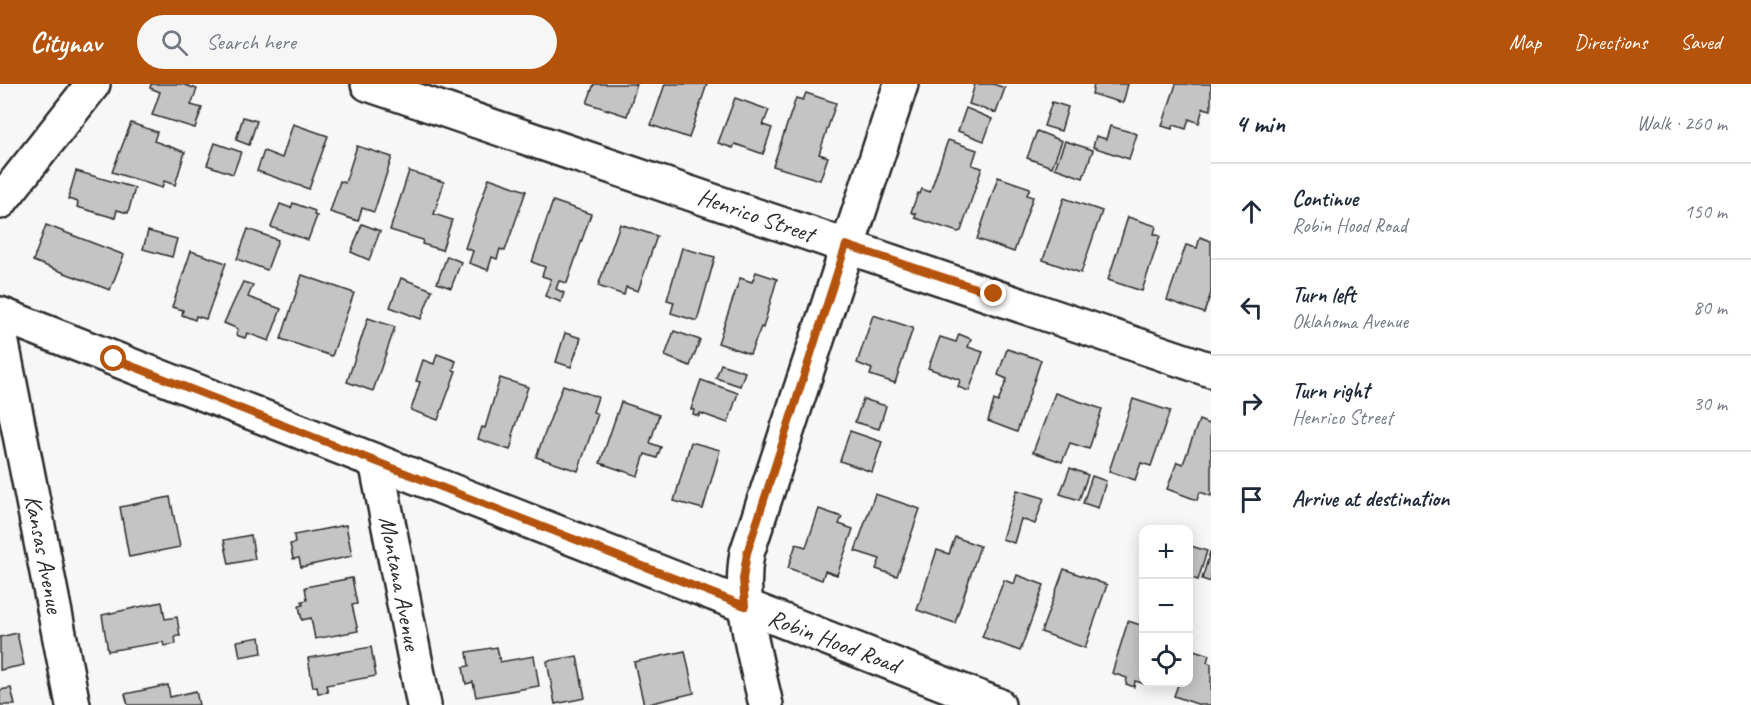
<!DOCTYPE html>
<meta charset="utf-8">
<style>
body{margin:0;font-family:Caveat,sans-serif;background:#f6f6f7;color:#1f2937}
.controls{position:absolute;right:18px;bottom:18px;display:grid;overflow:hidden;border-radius:12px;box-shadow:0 3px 15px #0003}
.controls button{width:54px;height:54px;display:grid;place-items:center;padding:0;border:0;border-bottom:2px solid #e0e1e3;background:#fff;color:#1f2937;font:30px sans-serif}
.stop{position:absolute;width:18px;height:18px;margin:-14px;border:4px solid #b45309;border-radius:50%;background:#fff}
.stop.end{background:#b45309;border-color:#fff;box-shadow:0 2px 6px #0008}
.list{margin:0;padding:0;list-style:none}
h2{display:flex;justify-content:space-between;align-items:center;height:78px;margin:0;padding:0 24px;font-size:26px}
h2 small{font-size:20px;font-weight:400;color:#747a83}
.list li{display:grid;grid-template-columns:39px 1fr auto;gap:18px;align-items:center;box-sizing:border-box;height:96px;padding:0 24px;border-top:2px solid #e0e1e3}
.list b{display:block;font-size:22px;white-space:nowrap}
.list p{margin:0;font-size:20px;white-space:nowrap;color:#747a83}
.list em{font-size:20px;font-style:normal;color:#747a83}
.icon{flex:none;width:33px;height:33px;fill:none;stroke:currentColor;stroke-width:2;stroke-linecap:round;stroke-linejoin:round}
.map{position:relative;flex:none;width:1211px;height:621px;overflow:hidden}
header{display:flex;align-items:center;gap:36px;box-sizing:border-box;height:84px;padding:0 30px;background:#b45309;color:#fff}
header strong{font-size:28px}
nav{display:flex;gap:33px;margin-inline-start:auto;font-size:21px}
.search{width:420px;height:54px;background:#f6f6f7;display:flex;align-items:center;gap:15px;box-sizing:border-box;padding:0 21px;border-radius:33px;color:#747a83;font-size:22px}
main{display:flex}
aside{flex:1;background:#fff}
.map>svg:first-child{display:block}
</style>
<header>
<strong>Citynav</strong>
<div class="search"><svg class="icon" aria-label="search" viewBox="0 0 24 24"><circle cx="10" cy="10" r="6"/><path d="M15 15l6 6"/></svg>Search here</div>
<nav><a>Map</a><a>Directions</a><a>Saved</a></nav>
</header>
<main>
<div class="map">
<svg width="1211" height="621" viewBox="0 0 1211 621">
<rect width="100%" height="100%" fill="#f7f7f7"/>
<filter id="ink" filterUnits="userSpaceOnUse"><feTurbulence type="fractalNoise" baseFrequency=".0167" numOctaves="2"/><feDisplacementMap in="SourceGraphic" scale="12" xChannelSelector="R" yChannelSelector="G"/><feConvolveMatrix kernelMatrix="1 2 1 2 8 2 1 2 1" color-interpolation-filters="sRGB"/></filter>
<g filter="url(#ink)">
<!-- building -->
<g fill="#c4c4c4" stroke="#2b2b2b" stroke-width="1.5">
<path d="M151,0H182L197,5L191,21L202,24L195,44L152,31L160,8L150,4Z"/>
<path d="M594,0H637L627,32L587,19Z"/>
<path d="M665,0H707L689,54L651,41Z"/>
<path d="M975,0H993L1005,4L996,29L969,20Z"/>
<path d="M1094,0H1128L1123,19L1092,10Z"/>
<path d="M1176,0H1211V26L1203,24L1199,39L1189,35L1186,45L1174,41L1172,45L1162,42Z"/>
<path d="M806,9L836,19L819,70L828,73L820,96L773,82L796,14L803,16Z"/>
<path d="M735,14L769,26L763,41L772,44L763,70L735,60L733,64L718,59Z"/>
<path d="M1052,18L1068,23L1061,47L1044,42Z"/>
<path d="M966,24L992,35L984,57L958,47Z"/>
<path d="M243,33L257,37L249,61L236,56Z"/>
<path d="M131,39L157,48L154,57L185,68L175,101L164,97L162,104L112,88Z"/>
<path d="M293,40L328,52L309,105L257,87L264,67L282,74Z"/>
<path d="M1110,42L1137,50L1129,75L1093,63L1096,52L1106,55Z"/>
<path d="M1037,47L1062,57L1052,83L1027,74Z"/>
<path d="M948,56L977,66L972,81L982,84L961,147L958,148L915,134L916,130L911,128L918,109L920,110L922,105L930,108Z"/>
<path d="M1065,57L1093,66L1083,94L1055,84Z"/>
<path d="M215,59L241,68L233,90L207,81Z"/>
<path d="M357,62L392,73L374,128L362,124L358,137L330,128L340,97L345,99Z"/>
<path d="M76,87L135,104L128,129L117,126L115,134L77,123L78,118L68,115Z"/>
<path d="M409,87L444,98L434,130L452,136L442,166L422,160L423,156L390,146Z"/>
<path d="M998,93L1030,104L1027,111L1033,113L1014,168L977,155Z"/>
<path d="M489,94L526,107L505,167L500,165L497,175L492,173L488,186L469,179L473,167L465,164Z"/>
<path d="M1064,114L1102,127L1081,189L1043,176Z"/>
<path d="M553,117L591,130L567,199L559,197L556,205L564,209L561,218L545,212L551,195L542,192L545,183L532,178Z"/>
<path d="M293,119L315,127L314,131L317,132L308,156L271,143L280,120L291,124Z"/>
<path d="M1128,133L1156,142L1154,150L1160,152L1142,207L1108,196Z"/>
<path d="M362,140L380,147L369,176L351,168Z"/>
<path d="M620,140L657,152L638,207L626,203L624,211L598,202Z"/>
<path d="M46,141L124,171L110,206L33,177Z"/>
<path d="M248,145L278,156L267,186L237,175Z"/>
<path d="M148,147L177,155L172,173L143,165Z"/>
<path d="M1200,153L1211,157V209L1204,229L1167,216L1186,161L1197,164Z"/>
<path d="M682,164L715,173L697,237L671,229L674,218L667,216Z"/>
<path d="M191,167L226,179L206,235L196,232L195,236L182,231L183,226L172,223Z"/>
<path d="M447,172L461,178L451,204L437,199Z"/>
<path d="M756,188L777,195L763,244L761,243L750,270L718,259L740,194L752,198Z"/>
<path d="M302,191L354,209L332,272L281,255Z"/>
<path d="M401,194L432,206L421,235L390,223Z"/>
<path d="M243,198L253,201L248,213L281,225L269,257L247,249L245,254L236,251L238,245L224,239Z"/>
<path d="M873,231L913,244L895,299L870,291L872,285L857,279Z"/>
<path d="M368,234L395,243L373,307L347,298Z"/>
<path d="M674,247L700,256L690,282L665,272Z"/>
<path d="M565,249L581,254L571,283L556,278Z"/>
<path d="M959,250L971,255L968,263L983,268L969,307L958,303L960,296L928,284L940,253L956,258Z"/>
<path d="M1007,265L1041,276L1017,348L988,337L994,316L998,318L1007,295L998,291Z"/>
<path d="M437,270L456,277L453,286L456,287L438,336L411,326L420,298L416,297L423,276L434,280Z"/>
<path d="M721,280L745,288L740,302L716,294Z"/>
<path d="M500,294L528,303L512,351L514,352L510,366L478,355L482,343L485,344Z"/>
<path d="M701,296L738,309L728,339L700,329L699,332L693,330L694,326L691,325Z"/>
<path d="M563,301L598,313L593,328L598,330L578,387L536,373Z"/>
<path d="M1055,309L1102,325L1089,365L1070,359L1062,378L1033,368Z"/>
<path d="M863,315L886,322L879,345L855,338Z"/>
<path d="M1133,315L1170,327L1151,382L1141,379L1135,396L1109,387Z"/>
<path d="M621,318L659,331L650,359L661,363L657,374L645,370L638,392L600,379Z"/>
<path d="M1199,336L1211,341V412L1200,408L1197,416L1167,405L1177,378L1183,380Z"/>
<path d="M850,347L882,358L872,388L840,377Z"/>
<path d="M691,358L720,366L703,425L674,417Z"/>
<path d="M1070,384L1088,391L1079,416L1060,410Z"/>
<path d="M1092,392L1106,397L1098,424L1083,419Z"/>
<path d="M1017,406L1044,414L1035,440L1021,435L1014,459L1002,455Z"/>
<path d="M875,410L920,425L897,492L876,485L880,475L855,467Z"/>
<path d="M170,413L180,463L129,473L120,423Z"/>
<path d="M819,425L842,433L839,440L853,445L837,491L825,487L822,496L788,484L796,460L806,463Z"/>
<path d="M346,441L352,472L301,483L299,474L293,475L290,460L295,459L294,451Z"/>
<path d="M251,451L255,475L229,480L224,456Z"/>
<path d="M955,453L980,462L955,539L917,526L937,466L949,470Z"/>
<path d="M1188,461L1207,467L1198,496L1188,493Z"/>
<path d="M1210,468H1211V498L1202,495Z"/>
<path d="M1064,485L1107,501L1085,564L1041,548Z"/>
<path d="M1017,491L1044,501L1020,567L982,553L1004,496L1014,500Z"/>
<path d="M352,494L357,520L352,521L358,547L315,555L311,534L302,536L299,522L303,521L302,517L307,516L305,503Z"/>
<path d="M162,518L165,535L177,533L180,552H175L176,560L164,562L163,558L108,567L102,531Z"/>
<path d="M1128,537L1144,542V598H1149V601L1135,597L1134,603L1126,600L1127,594L1112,589Z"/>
<path d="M17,549L24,581L0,586V553Z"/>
<path d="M260,553L262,569L240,573L237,557Z"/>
<path d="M371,563L376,592L326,601L328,608L318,609L317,602L313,603L308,574Z"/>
<path d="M497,563L500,578L534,572L539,602L476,613L473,598L466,600L463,583L469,582L467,568Z"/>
<path d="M1191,565L1209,571L1207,578L1211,580V621H1200L1174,612L1179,598H1188Z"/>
<path d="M685,567L694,609L644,621L634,578Z"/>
<path d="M577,572L585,614L555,620L547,577Z"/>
<path d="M168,601L170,613L196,607L199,621H128L125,610Z"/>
<path d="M11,604L15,621H0V606Z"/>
</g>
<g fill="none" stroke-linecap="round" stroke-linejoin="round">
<!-- street casing -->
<g stroke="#2b2b2b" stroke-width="38">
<g id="street">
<path d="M368,0L1211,286"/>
<path d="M0,249L73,621"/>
<path d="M376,377L424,621"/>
<path d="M766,621C755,571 738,519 747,469L901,0"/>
</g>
</g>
<!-- secondary casing -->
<g stroke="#2b2b2b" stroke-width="38">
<path id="secondary" d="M0,230L998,621"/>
</g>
<!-- primary casing -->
<g stroke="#2b2b2b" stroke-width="38">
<path id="primary" d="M0,118L93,0"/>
</g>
<!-- street -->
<use href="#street" stroke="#fff" stroke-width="33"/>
<!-- secondary -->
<use href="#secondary" stroke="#fff" stroke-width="33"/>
<!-- primary -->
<use href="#primary" stroke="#fff" stroke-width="33"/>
</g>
</g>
<g fill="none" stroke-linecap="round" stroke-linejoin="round" filter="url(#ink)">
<!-- route -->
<path stroke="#b45309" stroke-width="8" d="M114,275L745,522L743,495L747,469L846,161L994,210"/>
</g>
<g text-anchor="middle" stroke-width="4.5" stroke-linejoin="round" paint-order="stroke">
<!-- street labels -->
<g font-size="24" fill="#2b2b2b" stroke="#fff">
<text transform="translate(756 131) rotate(19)" y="8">Henrico Street</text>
<text transform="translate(44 470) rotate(79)" y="8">Kansas Avenue</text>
<text transform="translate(400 499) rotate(79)" y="8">Montana Avenue</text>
<text transform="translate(834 557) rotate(21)" y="8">Robin Hood Road</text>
</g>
</g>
</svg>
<div class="controls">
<button>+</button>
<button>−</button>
<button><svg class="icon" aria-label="locate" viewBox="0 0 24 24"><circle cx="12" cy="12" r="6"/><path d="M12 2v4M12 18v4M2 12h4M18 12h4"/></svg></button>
</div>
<div class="stop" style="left:114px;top:275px"></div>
<div class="stop end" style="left:994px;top:210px"></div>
</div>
<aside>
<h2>4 min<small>Walk · 260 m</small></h2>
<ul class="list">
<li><svg class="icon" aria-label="ahead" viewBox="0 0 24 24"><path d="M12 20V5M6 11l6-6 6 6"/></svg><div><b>Continue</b><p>Robin Hood Road</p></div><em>150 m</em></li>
<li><svg class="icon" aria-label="left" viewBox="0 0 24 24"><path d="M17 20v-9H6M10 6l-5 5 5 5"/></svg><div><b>Turn left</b><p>Oklahoma Avenue</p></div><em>80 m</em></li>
<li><svg class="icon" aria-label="right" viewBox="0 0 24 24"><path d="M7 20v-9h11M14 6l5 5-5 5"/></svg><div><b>Turn right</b><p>Henrico Street</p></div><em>30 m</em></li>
<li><svg class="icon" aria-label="arrive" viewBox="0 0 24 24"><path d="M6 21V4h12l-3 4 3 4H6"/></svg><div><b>Arrive at destination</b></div></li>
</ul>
</aside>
</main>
